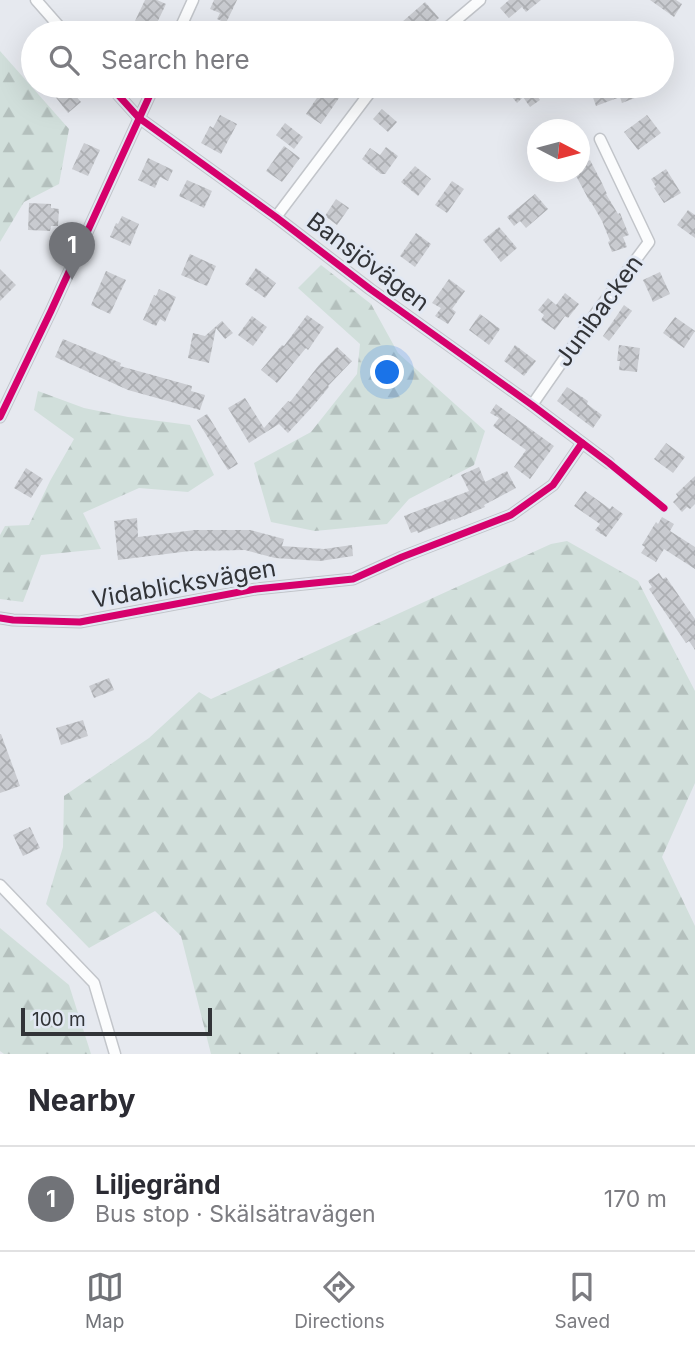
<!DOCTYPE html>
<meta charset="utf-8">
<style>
body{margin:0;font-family:Inter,sans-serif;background:#f2f2f3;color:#2b2b33}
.compass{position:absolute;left:527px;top:119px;width:63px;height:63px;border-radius:50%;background:#fff;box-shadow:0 7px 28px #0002;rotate:96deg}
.scale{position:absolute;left:21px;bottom:18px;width:191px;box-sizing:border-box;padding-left:7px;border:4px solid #323438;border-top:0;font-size:19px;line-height:24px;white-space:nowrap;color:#323438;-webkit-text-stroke:5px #e2e8f3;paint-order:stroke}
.you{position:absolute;left:388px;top:373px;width:24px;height:24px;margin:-18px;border:5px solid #fff;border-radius:50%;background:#1a73e8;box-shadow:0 0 0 10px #1a73e833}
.badge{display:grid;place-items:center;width:46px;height:46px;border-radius:50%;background:#717378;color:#fff;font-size:23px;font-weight:700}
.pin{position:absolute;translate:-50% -58px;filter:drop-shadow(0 2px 4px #0008)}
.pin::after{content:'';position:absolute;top:37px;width:24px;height:21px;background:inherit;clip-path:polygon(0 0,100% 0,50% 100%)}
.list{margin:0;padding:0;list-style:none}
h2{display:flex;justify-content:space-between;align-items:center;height:91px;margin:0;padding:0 28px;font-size:30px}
h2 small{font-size:23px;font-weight:400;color:#7c7c81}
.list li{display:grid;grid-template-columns:46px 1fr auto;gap:21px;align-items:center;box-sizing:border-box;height:105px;padding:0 28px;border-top:2px solid #e1e1e2}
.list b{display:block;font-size:26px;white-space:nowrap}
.list p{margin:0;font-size:23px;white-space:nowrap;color:#7c7c81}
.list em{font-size:23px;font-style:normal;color:#7c7c81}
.icon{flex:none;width:38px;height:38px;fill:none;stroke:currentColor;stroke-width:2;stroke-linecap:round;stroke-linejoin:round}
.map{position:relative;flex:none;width:695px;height:1054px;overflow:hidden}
.search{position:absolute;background:#fff;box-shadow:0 7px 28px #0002;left:21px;right:21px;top:21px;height:77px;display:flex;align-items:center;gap:18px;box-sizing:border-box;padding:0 24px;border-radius:38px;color:#7c7c81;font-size:26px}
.sheet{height:196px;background:#fff}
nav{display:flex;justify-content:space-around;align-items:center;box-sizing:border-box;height:98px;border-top:2px solid #e1e1e2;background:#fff;font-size:19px;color:#7c7c81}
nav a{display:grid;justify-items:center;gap:4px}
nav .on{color:#717378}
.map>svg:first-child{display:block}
</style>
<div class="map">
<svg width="695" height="1054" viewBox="0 0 695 1054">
<defs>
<pattern id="forest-firs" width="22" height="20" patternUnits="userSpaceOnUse" patternTransform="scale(1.75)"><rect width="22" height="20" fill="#d1dfdb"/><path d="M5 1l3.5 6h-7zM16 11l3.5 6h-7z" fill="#b4c0bd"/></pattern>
<pattern id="building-cross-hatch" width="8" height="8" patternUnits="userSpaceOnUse" patternTransform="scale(1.75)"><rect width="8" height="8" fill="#c9cbd0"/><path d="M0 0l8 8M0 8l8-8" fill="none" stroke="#adafb3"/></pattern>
</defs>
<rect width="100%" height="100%" fill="#e6e9ef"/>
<!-- forest -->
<g fill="url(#forest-firs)">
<path d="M0,51L69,129L59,184L24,202L0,242Z"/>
<path d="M321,265L371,304L398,353L485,431L474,465L409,499L387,524L315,531L271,522L254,463L311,432L357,374L360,344L298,288Z"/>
<path d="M38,391L84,408L128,417L190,425L214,475L188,492L139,488L83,513L101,549L41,555L23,602L0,599V535L5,526L29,525L50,481L74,439L34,410Z"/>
<path d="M567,541L638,581L695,691V783L662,857L695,926V1054H211L181,936L155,911L89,948L46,904L63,847L64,796L149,738L199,692L211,699L551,544Z"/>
<path d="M0,928L69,985L91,1054H4L0,1051Z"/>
</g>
<!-- building -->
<g fill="url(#building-cross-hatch)">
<path d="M145,0H157L166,4L154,29L135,21Z"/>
<path d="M214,0H237L226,23L217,19L220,13L210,9Z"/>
<path d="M509,0H541L526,12L522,7L509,18L500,8Z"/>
<path d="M650,0H676L682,4L674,17Z"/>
<path d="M425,2L439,18L421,33H411L402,22Z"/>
<path d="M56,86H67L81,102L68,113L50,90Z"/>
<path d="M325,86H345L337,97L339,98L321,124L306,114Z"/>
<path d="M511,86H536L532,89L540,100L530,107L523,97L517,103L506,90Z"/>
<path d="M589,86H635L637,97L622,103L620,97L596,106Z"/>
<path d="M382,109L397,122L388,132L373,119Z"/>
<path d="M220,115L237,124L221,154L201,143L210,126L213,128Z"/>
<path d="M647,115L661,133L638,150L624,132Z"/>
<path d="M285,123L303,137L294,149L276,135Z"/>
<path d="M84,143L100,150L88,176L72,169Z"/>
<path d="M284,146L300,158L282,182L266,171Z"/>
<path d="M386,147L398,156L385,174H381L362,159L370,148L380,155Z"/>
<path d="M148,158L173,170L168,181L160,177L155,188L138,180Z"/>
<path d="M590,160L602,183L607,194H606L618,214L620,213L629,235L623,237L627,247L612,252L608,242L610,241L602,221L591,202H590L574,172H579V165Z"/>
<path d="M415,166L431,179L418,196L401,182Z"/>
<path d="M666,169L681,193L664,203L654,188L656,187L651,179Z"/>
<path d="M187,180L212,191L204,208L179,196Z"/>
<path d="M452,181L464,189L447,213L435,205Z"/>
<path d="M535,194L548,209L526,228L520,221L514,226L507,217Z"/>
<path d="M336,199L349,208L337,225L325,216Z"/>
<path d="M29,203L51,204V208L59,209L58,226H51L50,231L28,230Z"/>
<path d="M688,210L695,215V238L677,225Z"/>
<path d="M122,216L139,224L130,246L110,237L116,223L118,224Z"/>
<path d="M499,227L517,248L501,262L483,240Z"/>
<path d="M416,233L431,244L415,267L400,256Z"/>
<path d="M190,254L216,266L207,286L181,275Z"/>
<path d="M256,268L276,283L265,298L245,284Z"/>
<path d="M0,269L16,285L0,301Z"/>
<path d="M106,271L126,280L110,314L91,305Z"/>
<path d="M660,272L670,294L653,302L643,280Z"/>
<path d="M449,279L465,291L452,309L456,312L448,324L435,316L441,308L432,303Z"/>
<path d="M159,289L176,297L165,322L160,319L156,326L143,320L154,295L156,296Z"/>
<path d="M565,293L579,304L568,318L565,316L555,330L541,320L544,315L538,310L548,298L556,305Z"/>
<path d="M624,305L632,311L609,341L603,336Z"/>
<path d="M480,314L500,329L489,345L469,330Z"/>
<path d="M307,315L324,327L308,350L306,348L277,383L261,370L282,345L284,346Z"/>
<path d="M252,316L267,327L253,346L238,335Z"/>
<path d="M675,317L695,331L684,348L663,333Z"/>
<path d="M222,321L233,333L225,339L216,328L209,363L188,358L193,333L205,336Z"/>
<path d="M63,339L121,363L120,366L192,386L191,391L205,395L200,410L128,390L55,357Z"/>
<path d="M515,345L536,361L524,376L504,361Z"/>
<path d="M619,345L640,348L637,372L619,370L620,361H617Z"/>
<path d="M337,347L352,361L328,386L329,387L313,406L288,433L279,424L249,443L228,408L245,398L264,428L288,401L290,402L319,365Z"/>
<path d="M567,387L588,401L587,404L602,415L593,428L557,401Z"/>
<path d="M496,404L554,446L530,479L514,467L526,450L493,426L499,418L490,413Z"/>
<path d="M207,414L238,464L228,470L197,420Z"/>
<path d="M666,443L685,457L673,473L654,459Z"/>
<path d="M479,467L485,482L507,471L516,488L484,505L485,507L454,520V519L418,533L417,531L411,533L404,516L469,491L461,475Z"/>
<path d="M26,468L43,479L31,498L14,488Z"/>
<path d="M695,476V504L690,509L687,507L682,512L673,502L678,497L676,494Z"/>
<path d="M585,491L610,509L612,506L623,514L606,537L595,530L600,524L574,506Z"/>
<path d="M662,517L674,524L670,531L695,547V569L664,549L656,562L641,553L645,547L642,545L656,522L658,524Z"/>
<path d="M137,518L138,537L195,530H250L284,539L282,546L324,549L352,545L353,556L320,561L275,558L245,550L190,551L118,560L114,521Z"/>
<path d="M659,573L663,579L666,577L695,619V650L689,641L686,643L649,589L652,587L648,581Z"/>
<path d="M109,678L114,690L94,698L89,686Z"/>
<path d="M83,720L88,736L61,745L56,728Z"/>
<path d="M0,734H1L20,786L0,793Z"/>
<path d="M30,827L40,848L23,856L13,835Z"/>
</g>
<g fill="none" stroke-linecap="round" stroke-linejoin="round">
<!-- street casing -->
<g stroke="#c2c5ca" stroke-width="13">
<g id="street">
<path d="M36,0L65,33"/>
<path d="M178,33L193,0"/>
<path d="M441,33L480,0"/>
<path d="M110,86L139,118L276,217L370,289L532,405L609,463"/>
<path d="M276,217L371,91L378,86"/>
<path d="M532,405L596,313L649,242L600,139"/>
<path d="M0,417L51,311L154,86"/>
<path d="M0,618L13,620L80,622L256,589L353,579L402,557L511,515L553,485L582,443"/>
<path d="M0,885L94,983L115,1054"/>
</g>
</g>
<!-- street -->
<use href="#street" stroke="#fbfcfd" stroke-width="10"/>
<!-- cycleway casing -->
<g stroke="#e2e8f3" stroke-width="11">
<g id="cycleway">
<path d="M110,86L139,118L276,217L370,289L532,405L609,463L664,508"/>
<path d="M0,417L51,311L154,86"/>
<path d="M0,618L13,620L80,622L256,589L353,579L402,557L511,515L553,485L582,443"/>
</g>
</g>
<!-- cycleway -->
<use href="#cycleway" stroke="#d6006c" stroke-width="7"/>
</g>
<g text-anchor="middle" stroke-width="6" stroke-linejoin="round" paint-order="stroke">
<!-- street labels -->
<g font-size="24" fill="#323438" stroke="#e2e8f3">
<text transform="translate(368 262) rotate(37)" y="8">Bansjövägen</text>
<text transform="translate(599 311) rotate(-54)" y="8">Junibacken</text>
<text transform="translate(184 584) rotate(-10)" y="8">Vidablicksvägen</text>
</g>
</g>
</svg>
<svg class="compass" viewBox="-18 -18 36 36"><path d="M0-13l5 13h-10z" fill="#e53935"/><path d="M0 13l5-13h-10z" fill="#7c7c81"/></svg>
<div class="scale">100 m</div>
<div class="you"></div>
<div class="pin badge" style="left:72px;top:280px">1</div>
<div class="search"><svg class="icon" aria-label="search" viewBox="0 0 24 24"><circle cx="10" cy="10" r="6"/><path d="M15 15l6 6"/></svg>Search here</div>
</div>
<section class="sheet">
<h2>Nearby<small></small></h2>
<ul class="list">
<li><span class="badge">1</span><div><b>Liljegränd</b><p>Bus stop · Skälsätravägen</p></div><em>170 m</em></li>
</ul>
</section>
<nav>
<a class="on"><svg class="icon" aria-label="map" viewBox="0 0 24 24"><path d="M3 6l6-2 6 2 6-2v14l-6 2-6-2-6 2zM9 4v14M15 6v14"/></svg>Map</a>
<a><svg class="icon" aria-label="directions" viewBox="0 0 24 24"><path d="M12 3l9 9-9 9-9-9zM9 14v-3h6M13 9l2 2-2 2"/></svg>Directions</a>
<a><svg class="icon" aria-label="saved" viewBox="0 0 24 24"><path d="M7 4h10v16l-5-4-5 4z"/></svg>Saved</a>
</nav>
